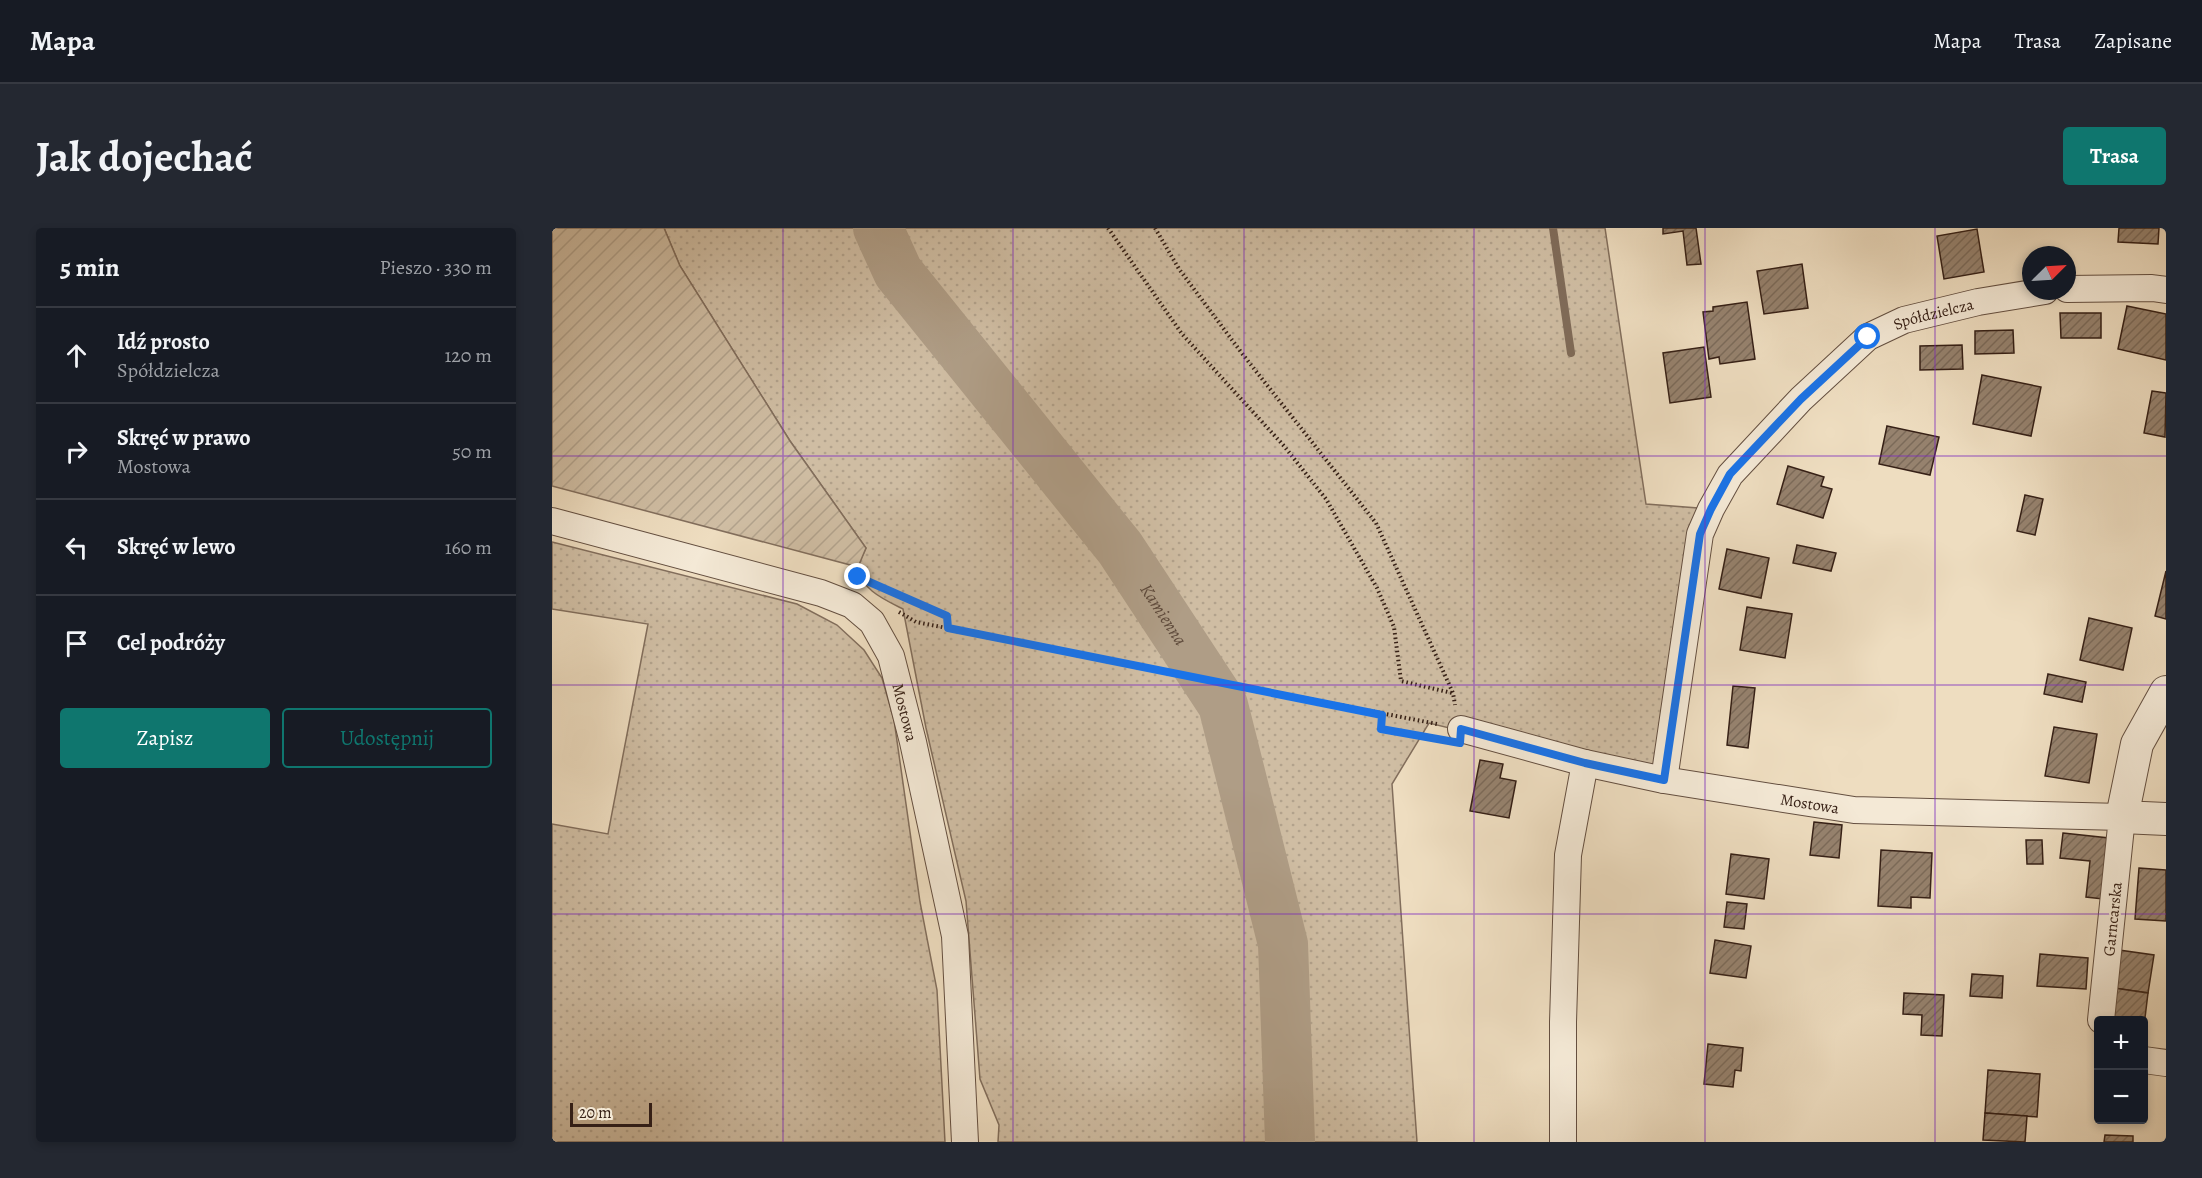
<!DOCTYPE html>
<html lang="pl">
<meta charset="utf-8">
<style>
body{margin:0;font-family:Alegreya,serif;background:#242831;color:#f1f3f6}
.controls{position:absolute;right:18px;bottom:18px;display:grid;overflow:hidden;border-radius:6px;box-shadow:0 3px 9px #0003}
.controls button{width:54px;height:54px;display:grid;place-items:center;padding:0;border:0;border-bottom:2px solid #363941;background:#171b24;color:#f1f3f6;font:30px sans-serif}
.compass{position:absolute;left:1470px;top:18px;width:54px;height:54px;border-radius:50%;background:#171b24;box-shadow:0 3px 9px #0003;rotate:66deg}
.scale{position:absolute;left:18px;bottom:15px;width:82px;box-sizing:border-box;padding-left:6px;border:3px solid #362016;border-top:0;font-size:16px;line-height:21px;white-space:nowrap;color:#362016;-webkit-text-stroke:4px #f4e9d6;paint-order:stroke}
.stop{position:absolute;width:18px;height:18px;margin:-14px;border:4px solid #1a73e8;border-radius:50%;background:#fff}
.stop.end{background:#1a73e8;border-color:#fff;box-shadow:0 2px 6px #0008}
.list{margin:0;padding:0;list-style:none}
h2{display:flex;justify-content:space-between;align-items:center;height:78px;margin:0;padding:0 24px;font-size:26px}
h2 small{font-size:20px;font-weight:400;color:#9ea1a6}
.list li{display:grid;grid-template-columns:39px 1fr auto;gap:18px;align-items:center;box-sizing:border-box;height:96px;padding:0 24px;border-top:2px solid #363941}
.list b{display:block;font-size:22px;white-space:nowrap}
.list p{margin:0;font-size:20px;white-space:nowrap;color:#9ea1a6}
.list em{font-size:20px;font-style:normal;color:#9ea1a6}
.actions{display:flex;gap:12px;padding:18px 24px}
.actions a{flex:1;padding:14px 0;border:2px solid #0f766e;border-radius:6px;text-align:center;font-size:21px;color:#0f766e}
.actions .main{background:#0f766e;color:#fff}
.icon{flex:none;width:33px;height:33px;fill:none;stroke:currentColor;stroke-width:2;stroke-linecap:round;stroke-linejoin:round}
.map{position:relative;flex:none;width:1614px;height:914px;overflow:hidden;border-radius:6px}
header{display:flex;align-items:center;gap:36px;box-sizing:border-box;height:84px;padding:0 30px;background:#171b24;border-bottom:2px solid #363941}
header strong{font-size:28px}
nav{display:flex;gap:33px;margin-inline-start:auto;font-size:21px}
.intro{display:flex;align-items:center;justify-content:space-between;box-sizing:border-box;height:144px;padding:0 36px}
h1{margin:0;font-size:42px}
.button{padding:15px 27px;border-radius:6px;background:#0f766e;color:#fff;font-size:21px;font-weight:700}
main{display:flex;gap:36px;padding:0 36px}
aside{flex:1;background:#171b24;border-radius:6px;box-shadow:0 3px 9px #0003}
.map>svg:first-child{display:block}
</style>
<header>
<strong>Mapa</strong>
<nav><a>Mapa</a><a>Trasa</a><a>Zapisane</a></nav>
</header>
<div class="intro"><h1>Jak dojechać</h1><a class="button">Trasa</a></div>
<main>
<aside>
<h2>5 min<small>Pieszo · 330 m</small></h2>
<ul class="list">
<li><svg class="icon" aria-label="ahead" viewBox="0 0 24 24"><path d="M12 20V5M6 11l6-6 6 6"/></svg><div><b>Idź prosto</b><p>Spółdzielcza</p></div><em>120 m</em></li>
<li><svg class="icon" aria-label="right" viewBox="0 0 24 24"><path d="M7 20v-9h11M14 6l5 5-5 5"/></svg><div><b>Skręć w prawo</b><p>Mostowa</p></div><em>50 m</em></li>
<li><svg class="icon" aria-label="left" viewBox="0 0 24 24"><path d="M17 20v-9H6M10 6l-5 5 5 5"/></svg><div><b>Skręć w lewo</b></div><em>160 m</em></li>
<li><svg class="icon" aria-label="arrive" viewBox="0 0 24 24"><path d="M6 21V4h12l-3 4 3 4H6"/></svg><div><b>Cel podróży</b></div></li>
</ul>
<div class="actions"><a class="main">Zapisz</a><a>Udostępnij</a></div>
</aside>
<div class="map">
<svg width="1614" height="914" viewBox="0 0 1614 914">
<defs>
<pattern id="grass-dots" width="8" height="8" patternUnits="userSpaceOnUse" patternTransform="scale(1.5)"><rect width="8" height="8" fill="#cfbda3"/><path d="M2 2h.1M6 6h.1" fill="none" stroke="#b2a28c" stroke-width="1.8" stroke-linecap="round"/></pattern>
<pattern id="garden-furrows" width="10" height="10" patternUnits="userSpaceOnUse" patternTransform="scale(1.5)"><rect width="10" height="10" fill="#cfbda3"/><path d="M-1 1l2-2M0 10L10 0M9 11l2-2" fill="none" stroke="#b2a28c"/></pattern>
<pattern id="building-hatch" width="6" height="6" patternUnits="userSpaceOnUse" patternTransform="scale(1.5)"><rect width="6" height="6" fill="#96826e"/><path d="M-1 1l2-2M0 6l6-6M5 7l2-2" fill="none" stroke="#7b6a59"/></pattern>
</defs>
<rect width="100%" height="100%" fill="#eeddc0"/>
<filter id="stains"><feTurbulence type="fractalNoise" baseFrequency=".00333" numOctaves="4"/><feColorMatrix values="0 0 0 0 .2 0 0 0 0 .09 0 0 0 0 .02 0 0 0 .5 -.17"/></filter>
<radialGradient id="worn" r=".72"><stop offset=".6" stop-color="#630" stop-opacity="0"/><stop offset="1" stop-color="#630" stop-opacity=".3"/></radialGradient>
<!-- grass -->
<g fill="url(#grass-dots)" stroke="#826e5c" stroke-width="1.5">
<path d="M112,0H1053L1094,276L1159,281L1112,552L877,495L840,556L865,914H446L447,897L428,851L414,673L374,500L351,381C335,373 305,360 307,338C307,332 312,325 314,320L238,213L128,38Z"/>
<path d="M0,314L245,376L285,397L312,422L330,450L342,492L368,674L385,762L393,914H0V596L56,606L96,396L0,381Z"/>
</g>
<!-- garden -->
<path fill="url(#garden-furrows)" stroke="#826e5c" stroke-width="1.5" d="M0,0H112L128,38L238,213L314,320L306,339L0,258Z"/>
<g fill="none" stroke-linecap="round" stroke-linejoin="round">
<!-- stream -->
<path stroke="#7f6b59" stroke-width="8" d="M1001,0L1019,125"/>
<!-- river -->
<path stroke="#af9d86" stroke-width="50" id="s1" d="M326,0L346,44L568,320L671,477L731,716L738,914"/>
</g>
<!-- building -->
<g fill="url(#building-hatch)" stroke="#362016" stroke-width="1.5">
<path d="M1111,0H1144L1149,36L1135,37L1131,3L1111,6Z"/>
<path d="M1567,0H1607L1606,16L1566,14Z"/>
<path d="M1425,1L1432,44L1392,51L1385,8Z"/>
<path d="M1250,36L1256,80L1212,86L1205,43Z"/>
<path d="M1195,74L1203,131L1168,136L1167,129L1157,131L1151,84L1161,83V79Z"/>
<path d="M1575,78L1614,86V132L1566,121Z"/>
<path d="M1508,85H1549V110H1509Z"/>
<path d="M1461,102L1462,125L1423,126V103Z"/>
<path d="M1410,117L1411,141L1368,142V118Z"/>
<path d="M1152,119L1159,169L1118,175L1111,125Z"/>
<path d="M1430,147L1489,159L1479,208L1421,196Z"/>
<path d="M1600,163L1614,165L1613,209L1592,205Z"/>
<path d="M1335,198L1387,209L1378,247L1327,236Z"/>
<path d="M1236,238L1272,249L1269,258L1280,261L1271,290L1225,276Z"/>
<path d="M1473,267L1491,271L1483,307L1465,303Z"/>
<path d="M1245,317L1284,325L1279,343L1241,335Z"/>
<path d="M1175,321L1217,330L1209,370L1167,361Z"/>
<path d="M1614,343V391L1603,388Z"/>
<path d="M1195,379L1240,386L1233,430L1188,422Z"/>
<path d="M1537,390L1580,400L1571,442L1528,432Z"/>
<path d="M1496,446L1534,454L1530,474L1492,466Z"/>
<path d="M1181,458L1203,460L1196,520L1175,517Z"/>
<path d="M1502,499L1545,506L1537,555L1493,548Z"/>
<path d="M928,532L951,536L948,550L964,553L957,590L918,583Z"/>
<path d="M1262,594L1290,597L1287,630L1258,627Z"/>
<path d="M1511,605L1557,610L1551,671L1534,669L1538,633L1508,630Z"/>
<path d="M1474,612H1490L1491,636H1475Z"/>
<path d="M1329,622L1380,625L1378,670L1359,669V680L1326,678Z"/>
<path d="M1179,626L1217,631L1212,671L1174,666Z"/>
<path d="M1587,640L1614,642V693L1583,691Z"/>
<path d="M1175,674L1195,676L1192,701L1172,699Z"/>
<path d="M1163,712L1199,718L1194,750L1158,745Z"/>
<path d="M1567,722L1602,727L1596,765L1562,760Z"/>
<path d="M1488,726L1536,730L1534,761L1485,758Z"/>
<path d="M1420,746L1451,748L1450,770L1418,768Z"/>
<path d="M1562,760L1596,765L1592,798V792H1557Z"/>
<path d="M1352,765L1392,767L1390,808L1369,807L1370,787L1351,786Z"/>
<path d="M1156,816L1191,820L1189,843L1183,842L1181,859L1152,856Z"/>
<path d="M1436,842L1488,846L1485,889L1433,885Z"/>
<path d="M1433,885L1475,888L1473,914L1431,912Z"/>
<path d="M1553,907L1581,908V914H1552Z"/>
</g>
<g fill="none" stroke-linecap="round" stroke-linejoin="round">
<!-- minor casing -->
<g stroke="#644f40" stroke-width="28">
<g id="minor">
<path d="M1515,61L1600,60L1614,62"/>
<path id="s2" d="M0,293L269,365L300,377L320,394L339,428L361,514L403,708L413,914"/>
<path id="s3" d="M909,501L1033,535L1112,552L1302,582L1570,589L1549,792"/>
<path id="s4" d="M1112,552L1148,306L1159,281L1178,247L1249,171L1316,109L1352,92L1426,74L1493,63"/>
<path d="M1592,832L1614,835"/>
<path d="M1011,914V794L1016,627L1033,535"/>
</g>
</g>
<!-- tertiary casing -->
<g stroke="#644f40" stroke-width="34">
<path id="tertiary" d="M1614,464L1585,516L1570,589L1614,591"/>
</g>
<!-- path -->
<g stroke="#362016" stroke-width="4" stroke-dasharray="1.5 3" stroke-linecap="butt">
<path d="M556,0L630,106L732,218L774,271L825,360L842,399L849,453L900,465"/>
<path d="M603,0L627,41L692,128L824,295L901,465L903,477"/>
<path d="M316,353L395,388L396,400"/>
<path d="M347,384L364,394L885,496"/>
<path d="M830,487L829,501L886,511"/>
</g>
<!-- minor -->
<use href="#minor" stroke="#f4e9d6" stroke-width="26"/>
<!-- tertiary -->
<use href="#tertiary" stroke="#f4e9d6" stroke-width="32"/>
</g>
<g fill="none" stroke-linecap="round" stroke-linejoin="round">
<!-- route -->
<path stroke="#1a73e8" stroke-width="8" d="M306,349L395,388L396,400L830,487L829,501L908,515L909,501L1033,535L1112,552L1148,306L1159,281L1178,246L1249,171L1316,109"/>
</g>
<!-- grid -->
<path fill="none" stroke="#7b2cbf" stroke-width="1.5" stroke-opacity="0.55" d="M231,0V914M461,0V914M692,0V914M922,0V914M1153,0V914M1383,0V914M0,228H1614M0,457H1614M0,686H1614"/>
<g text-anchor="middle" stroke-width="4.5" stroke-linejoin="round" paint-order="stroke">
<!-- street labels -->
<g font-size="16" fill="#362016" stroke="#f4e9d6">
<text dy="6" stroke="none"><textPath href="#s4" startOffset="580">Spółdzielcza</textPath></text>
<text dy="6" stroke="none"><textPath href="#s2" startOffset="435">Mostowa</textPath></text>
<text dy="6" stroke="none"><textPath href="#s3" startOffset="357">Mostowa</textPath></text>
<text transform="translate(1560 691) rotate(-84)" y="6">Garncarska</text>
</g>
<!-- water labels -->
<g font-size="18" font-style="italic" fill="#604c3d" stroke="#f4e9d6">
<text dy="6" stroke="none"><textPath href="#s1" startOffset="482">Kamienna</textPath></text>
</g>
</g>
<rect width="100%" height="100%" filter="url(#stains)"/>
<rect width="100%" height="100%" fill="url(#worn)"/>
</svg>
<div class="controls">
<button>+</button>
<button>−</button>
</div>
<svg class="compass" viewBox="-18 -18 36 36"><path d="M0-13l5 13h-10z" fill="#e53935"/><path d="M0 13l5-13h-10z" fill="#9ea1a6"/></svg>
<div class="scale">20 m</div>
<div class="stop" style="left:1316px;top:109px"></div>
<div class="stop end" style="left:306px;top:349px"></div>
</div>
</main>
